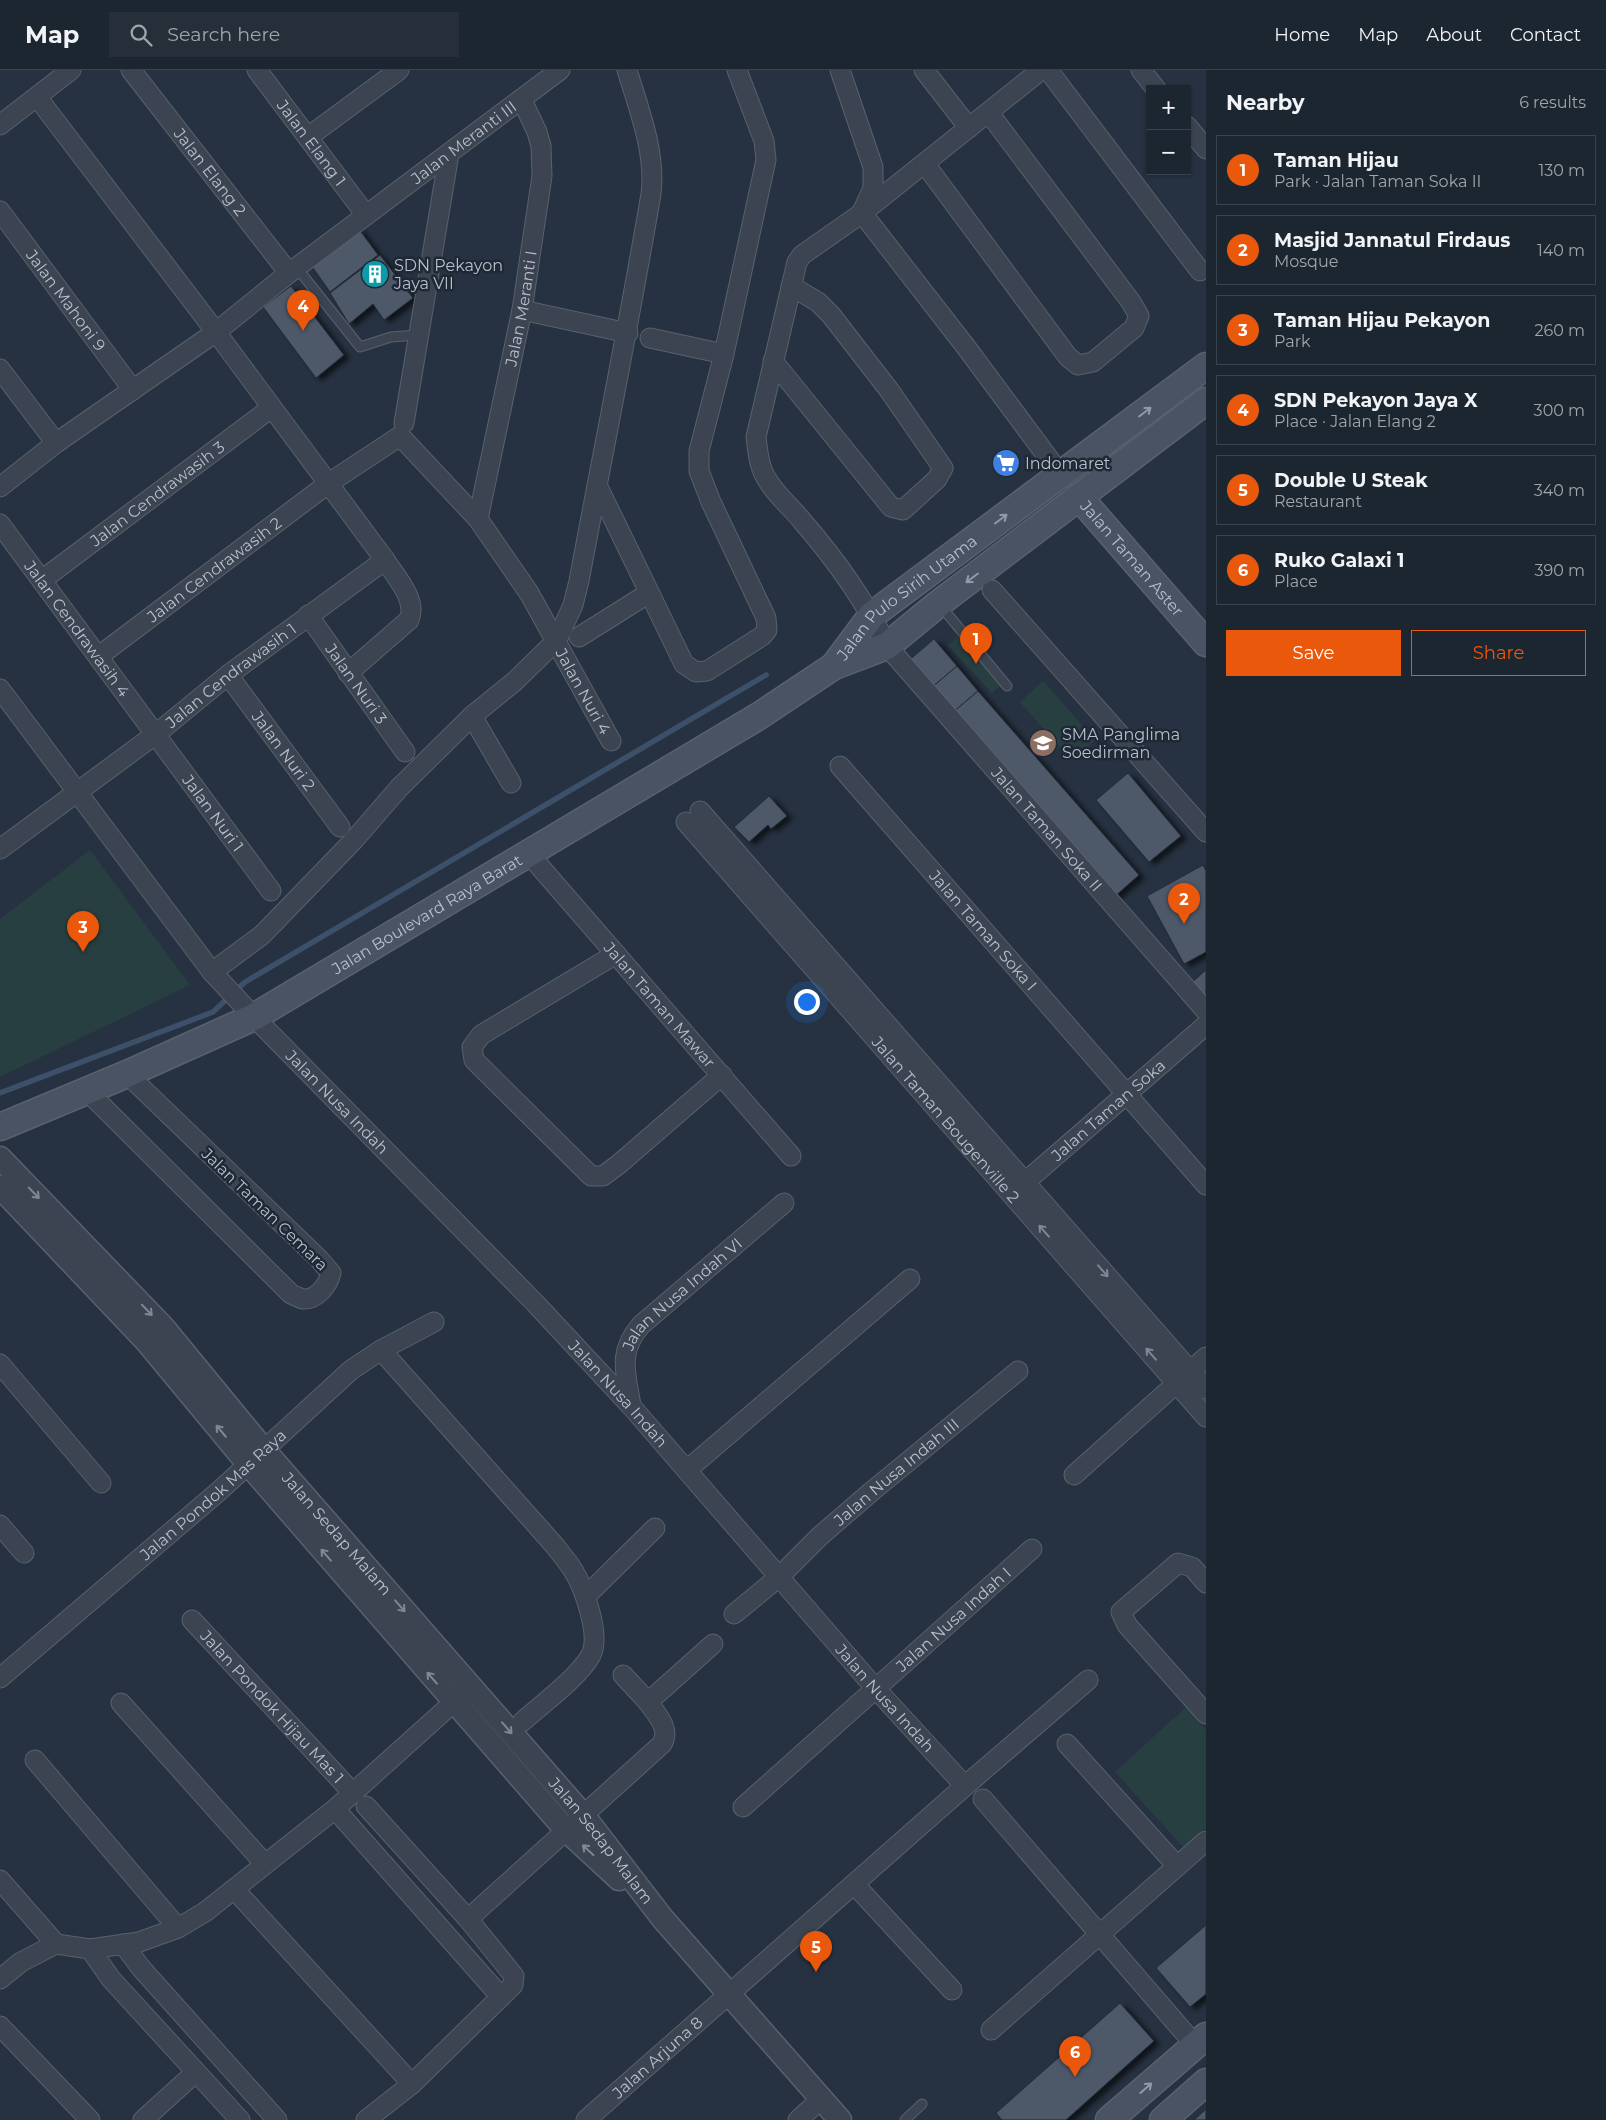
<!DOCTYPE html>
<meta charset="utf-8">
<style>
body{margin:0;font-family:Montserrat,sans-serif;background:#252e39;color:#f1f3f6}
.controls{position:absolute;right:15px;top:15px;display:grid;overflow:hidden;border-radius:0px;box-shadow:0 1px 4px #0004}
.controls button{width:45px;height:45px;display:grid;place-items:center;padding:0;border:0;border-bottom:1px solid #3a434d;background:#1c2631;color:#f1f3f6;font:25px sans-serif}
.you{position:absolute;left:806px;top:931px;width:18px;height:18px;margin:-12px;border:4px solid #fff;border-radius:50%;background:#1a73e8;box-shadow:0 0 0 8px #1a73e833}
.badge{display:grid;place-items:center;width:32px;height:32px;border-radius:50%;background:#ea580c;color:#fff;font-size:16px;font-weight:700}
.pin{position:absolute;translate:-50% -41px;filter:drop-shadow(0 1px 2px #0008)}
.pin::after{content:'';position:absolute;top:26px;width:18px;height:15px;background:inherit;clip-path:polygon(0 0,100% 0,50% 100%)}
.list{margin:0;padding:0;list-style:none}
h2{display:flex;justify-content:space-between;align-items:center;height:65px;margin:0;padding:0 20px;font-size:21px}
h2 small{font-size:16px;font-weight:400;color:#a0a5ab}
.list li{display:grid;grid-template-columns:32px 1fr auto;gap:15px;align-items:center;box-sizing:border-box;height:70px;margin:0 10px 10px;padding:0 10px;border:1px solid #3a434d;border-radius:0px}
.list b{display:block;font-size:19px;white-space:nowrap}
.list p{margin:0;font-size:16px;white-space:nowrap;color:#a0a5ab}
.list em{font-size:16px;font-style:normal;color:#a0a5ab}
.actions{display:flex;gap:10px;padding:15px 20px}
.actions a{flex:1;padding:11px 0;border:1px solid #ea580c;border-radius:0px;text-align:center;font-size:18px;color:#ea580c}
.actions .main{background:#ea580c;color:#fff}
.icon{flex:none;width:28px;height:28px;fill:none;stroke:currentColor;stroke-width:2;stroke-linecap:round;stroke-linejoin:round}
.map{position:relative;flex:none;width:1206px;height:2050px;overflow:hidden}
header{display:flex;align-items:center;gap:30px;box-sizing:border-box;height:70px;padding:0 25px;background:#1c2631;border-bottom:1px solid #3a434d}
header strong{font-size:24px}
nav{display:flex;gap:28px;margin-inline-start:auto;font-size:18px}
.search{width:350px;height:45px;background:#252e39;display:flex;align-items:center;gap:12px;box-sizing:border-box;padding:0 18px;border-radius:0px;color:#a0a5ab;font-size:19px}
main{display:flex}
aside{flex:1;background:#1c2631}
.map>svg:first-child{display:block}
</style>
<header>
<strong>Map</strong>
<div class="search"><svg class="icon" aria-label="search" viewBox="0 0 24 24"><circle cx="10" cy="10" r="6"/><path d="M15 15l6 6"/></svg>Search here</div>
<nav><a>Home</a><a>Map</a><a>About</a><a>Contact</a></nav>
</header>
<main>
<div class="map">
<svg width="1206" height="2050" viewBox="0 0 1206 2050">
<defs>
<filter id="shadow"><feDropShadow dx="5.5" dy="3" stdDeviation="2.5" flood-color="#0009"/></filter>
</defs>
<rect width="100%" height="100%" fill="#263241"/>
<!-- green -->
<g fill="#283f42">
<path d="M962,564L1003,613L992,623L948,575Z"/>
<path d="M1043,611L1095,670L1072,691L1020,632Z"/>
<path d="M90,780L190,915L0,1007V849Z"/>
<path d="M1186,1637L1206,1660V1758L1184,1778L1115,1702Z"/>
</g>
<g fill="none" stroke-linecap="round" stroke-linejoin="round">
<!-- stream -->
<path stroke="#3c5069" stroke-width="5.5" d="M0,1023L213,942L245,912L766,605"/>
</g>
<!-- building -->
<g fill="#4d5969" stroke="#212b38" filter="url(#shadow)">
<path d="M359,159L378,185L330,222L311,195Z"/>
<path d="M380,185L413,228L384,250L373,234L349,254L330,223Z"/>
<path d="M291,216L344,285L316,308L263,237Z"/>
<path d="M934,569L957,596L930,619L907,592Z"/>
<path d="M957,596L978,621L951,644L930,619Z"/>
<path d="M978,621L1139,805L1113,828L951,644Z"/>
<path d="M1128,703L1181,766L1149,792L1096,730Z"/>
<path d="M769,726L787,746L771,759L768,755L749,772L734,757Z"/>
<path d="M1203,795L1206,801V882L1184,894L1147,826Z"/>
<path d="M1206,900V932L1190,914Z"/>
<path d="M1206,1855V1924L1190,1937L1156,1898Z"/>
<path d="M1120,1933L1154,1971L1066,2050H1002L996,2043Z"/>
<path d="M1206,2039V2050H1194Z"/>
</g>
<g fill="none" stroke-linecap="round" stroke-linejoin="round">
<!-- service casing -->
<g stroke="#58626e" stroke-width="11">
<g id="service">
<path d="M297,198L360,277L391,267L417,265"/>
<path d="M940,535L1007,616"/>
<path d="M905,2050L922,2034"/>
</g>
</g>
<!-- minor casing -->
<g stroke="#58626e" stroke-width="21">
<g id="minor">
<path id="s1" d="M131,0L289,203"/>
<path id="s2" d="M257,0L366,145"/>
<path d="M840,0L873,97V118L863,140"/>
<path d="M924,0L969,58"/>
<path id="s3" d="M1041,0L862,143L802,185L797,192L756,367C758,383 759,398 768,411C777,426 792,438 803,452C836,490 865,531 887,576L1206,941"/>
<path d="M1048,0L1200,201"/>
<path d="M1141,0L1156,19"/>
<path d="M37,27L216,262L385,490C395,506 418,530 409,550L348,603"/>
<path d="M0,55L71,0"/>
<path d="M1187,56L1206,79"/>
<path d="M308,67L399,0"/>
<path d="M925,94L1068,287L1078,295L1093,292L1134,258L1139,246L1131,232L989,43"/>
<path id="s4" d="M0,141L133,320"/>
<path d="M862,143L966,277L1061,405"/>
<path d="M522,240L628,263"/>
<path d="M650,268L724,284"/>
<path d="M773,291L891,437L903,440L937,409L943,398L889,320L831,245L818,232L791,216"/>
<path d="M0,299L56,373"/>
<path d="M404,353L449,84"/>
<path d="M597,415L684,594L696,602L707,601L762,566L767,560L766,548L711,432L699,401V381L724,284L766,90L764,71L737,0"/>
<path id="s5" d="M0,417L56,373L216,262L289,203L560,0"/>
<path id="s6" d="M478,449L522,240L542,106L541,76L537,62L522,30"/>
<path id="s7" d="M0,454L271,821"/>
<path id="s8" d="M42,510L271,338"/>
<path d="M992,520L1206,762"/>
<path id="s9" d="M308,545L405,682"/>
<path d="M579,567L649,523"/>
<path id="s10" d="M99,586L329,413L400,366L478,449L529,523L611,671"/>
<path id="s11" d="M228,605L340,757"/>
<path id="s12" d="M0,619L212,902L254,947L535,1233L631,1336L876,1619L965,1716"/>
<path d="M472,646L511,713"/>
<path id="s13" d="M840,696L1206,1115"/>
<path d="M700,741L1206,1319"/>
<path id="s14" d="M686,752L1206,1347"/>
<path id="s15" d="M0,779L156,664L228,605L385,490"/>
<path id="s16" d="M528,783L791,1086"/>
<path d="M616,884L481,965L472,977L474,990L591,1106H603L619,1094L722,1005"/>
<path d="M212,902L262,865L354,770L399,718L472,646L514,612L557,570L573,535L579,511C603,382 629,254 651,124C656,82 639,40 627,0"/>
<path d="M87,1021L291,1224C294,1225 299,1228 303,1229C317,1230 328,1215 331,1203L319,1189L127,1004"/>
<path id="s17" d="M1016,1120L1206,955"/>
<path d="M381,1280L555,1476C561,1484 568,1492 573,1500C584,1518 601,1565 591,1585C578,1608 542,1634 522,1652"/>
<path d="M0,1294L101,1413"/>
<path id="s18" d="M631,1336C626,1303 617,1283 641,1255L784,1133"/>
<path d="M687,1400L910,1209"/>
<path d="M1074,1405L1206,1287"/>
<path d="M0,1455L24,1483"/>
<path d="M1206,1513L1192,1497L1178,1493L1121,1542L1127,1555L1206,1644"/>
<path d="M586,1526L655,1458"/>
<path id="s19" d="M734,1544L779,1507L820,1466L871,1422L1018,1301"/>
<path id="s20" d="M192,1550L352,1722"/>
<path d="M623,1605L648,1632"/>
<path id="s21" d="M0,1608L218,1422L351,1300L381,1280L434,1252"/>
<path d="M121,1633L265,1794"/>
<path d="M1067,1674L1177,1796"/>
<path d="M35,1690L178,1858"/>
<path d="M983,1729L1195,1975"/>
<path d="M366,1736L468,1849"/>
<path id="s22" d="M743,1737L1032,1479"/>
<path d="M335,1739L501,1927"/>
<path d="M0,1810L56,1874"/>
<path d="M854,1814L952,1920"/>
<path d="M234,1819L412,2014"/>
<path d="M123,1874L141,1898L277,2050"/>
<path d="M90,1879L111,1909L240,2050"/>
<path d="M0,1909L21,1892L56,1874L90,1879L139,1872L178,1858L205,1842L335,1739L464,1623"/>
<path d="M0,1956L90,2050"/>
<path d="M991,1960L1206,1771"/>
<path d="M143,2050L196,2002"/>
<path d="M366,2050L412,2014L513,1915L514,1906L468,1849L662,1674C671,1659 657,1645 648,1632L713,1574"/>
<path id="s23" d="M586,2050L965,1716L1088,1610"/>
<path d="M798,2050L821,2029"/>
</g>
</g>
<!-- tertiary casing -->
<g stroke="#58626e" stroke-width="25">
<g id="tertiary">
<path id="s24" d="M0,1088L163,1257L264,1380L583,1745L663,1849L840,2050"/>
<path d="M0,1117L147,1272L249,1395L566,1760L619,1809"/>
</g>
</g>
<!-- secondary casing -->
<g stroke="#58626e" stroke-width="29">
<g id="secondary">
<path id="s25" d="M1079,427L1206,573"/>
<path id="s26" d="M834,596L872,545L1206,296"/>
<path id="s27" d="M0,1057L127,1004L254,947L759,646L834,596L887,576L938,534L1206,331"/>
<path d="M1109,2050L1206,1966"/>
<path d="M1163,2050L1206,2012"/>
</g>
</g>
<!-- service -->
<use href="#service" stroke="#3b4450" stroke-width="9"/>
<!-- minor -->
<use href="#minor" stroke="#3b4450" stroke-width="19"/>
<!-- tertiary -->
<use href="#tertiary" stroke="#3b4450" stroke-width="22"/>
<!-- secondary -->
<use href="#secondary" stroke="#495363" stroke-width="26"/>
</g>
<!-- one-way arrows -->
<defs><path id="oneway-shaft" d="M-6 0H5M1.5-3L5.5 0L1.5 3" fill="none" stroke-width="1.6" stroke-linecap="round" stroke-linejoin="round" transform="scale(1.25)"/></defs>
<g stroke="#9099a7">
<use href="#oneway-shaft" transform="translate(1145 342) rotate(-37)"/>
<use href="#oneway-shaft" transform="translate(1001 449) rotate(-37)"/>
<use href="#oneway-shaft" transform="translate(972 508) rotate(143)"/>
<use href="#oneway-shaft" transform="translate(1146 2018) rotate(-41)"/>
</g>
<g stroke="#7f8894">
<use href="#oneway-shaft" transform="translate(34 1123) rotate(46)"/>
<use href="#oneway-shaft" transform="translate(1044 1161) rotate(-131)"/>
<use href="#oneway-shaft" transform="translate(1103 1201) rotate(49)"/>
<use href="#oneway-shaft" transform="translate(147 1240) rotate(46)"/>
<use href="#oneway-shaft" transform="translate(1151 1284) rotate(-131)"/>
<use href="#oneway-shaft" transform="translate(221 1361) rotate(-130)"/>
<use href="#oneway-shaft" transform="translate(326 1485) rotate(-131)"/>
<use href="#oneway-shaft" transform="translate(400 1536) rotate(49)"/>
<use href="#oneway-shaft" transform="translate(432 1608) rotate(-131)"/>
<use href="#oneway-shaft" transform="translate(507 1658) rotate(49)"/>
<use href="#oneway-shaft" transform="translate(588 1780) rotate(-137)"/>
</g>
<!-- icons -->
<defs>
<g id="building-disc" transform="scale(1.4375)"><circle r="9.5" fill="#0f9aa8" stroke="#1f2936"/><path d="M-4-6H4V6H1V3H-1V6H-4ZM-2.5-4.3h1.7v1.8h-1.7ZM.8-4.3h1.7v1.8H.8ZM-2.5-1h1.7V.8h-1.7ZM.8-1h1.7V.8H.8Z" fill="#fff"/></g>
<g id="supermarket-disc" transform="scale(1.4375)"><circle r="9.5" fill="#3f7fe0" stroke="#1f2936"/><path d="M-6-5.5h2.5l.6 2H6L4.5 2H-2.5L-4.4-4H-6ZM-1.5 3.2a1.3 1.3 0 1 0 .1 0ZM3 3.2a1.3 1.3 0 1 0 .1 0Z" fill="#fff"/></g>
<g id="school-disc" transform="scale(1.4375)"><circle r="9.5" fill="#8d6e63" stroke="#1f2936"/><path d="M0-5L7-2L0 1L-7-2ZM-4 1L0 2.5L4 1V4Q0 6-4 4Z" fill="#fff"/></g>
</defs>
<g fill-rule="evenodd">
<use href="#building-disc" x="375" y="204"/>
<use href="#supermarket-disc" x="1006" y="393"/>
<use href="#school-disc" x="1043" y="673"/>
</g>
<g text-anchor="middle" stroke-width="5" stroke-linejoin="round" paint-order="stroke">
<!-- street labels -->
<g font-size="16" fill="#b7bfcb" stroke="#1f2936">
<text dy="6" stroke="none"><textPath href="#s2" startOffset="91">Jalan Elang 1</textPath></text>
<text dy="6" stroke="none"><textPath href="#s5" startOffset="578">Jalan Meranti III</textPath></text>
<text dy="6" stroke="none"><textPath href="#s1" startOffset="129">Jalan Elang 2</textPath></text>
<text dy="6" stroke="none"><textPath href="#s4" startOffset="111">Jalan Mahoni 9</textPath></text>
<text dy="6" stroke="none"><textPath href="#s6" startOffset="215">Jalan Meranti I</textPath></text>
<text dy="6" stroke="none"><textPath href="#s8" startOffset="144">Jalan Cendrawasih 3</textPath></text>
<text dy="6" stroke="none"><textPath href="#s25" startOffset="81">Jalan Taman Aster</textPath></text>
<text dy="6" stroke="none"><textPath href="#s10" startOffset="144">Jalan Cendrawasih 2</textPath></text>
<text dy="6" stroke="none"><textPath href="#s26" startOffset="101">Jalan Pulo Sirih Utama</textPath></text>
<text dy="6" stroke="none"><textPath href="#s7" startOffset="130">Jalan Cendrawasih 4</textPath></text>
<text dy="6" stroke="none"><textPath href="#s15" startOffset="289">Jalan Cendrawasih 1</textPath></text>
<text dy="6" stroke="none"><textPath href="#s9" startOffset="84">Jalan Nuri 3</textPath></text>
<text dy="6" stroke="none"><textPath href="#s10" startOffset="689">Jalan Nuri 4</textPath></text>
<text dy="6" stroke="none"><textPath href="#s11" startOffset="94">Jalan Nuri 2</textPath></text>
<text dy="6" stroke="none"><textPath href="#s7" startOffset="359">Jalan Nuri 1</textPath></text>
<text dy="6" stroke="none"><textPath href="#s3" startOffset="984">Jalan Taman Soka II</textPath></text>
<text dy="6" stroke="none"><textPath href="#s27" startOffset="478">Jalan Boulevard Raya Barat</textPath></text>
<text dy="6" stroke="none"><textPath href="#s13" startOffset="218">Jalan Taman Soka I</textPath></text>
<text dy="6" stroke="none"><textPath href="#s16" startOffset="201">Jalan Taman Mawar</textPath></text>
<text dy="6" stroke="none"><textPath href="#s12" startOffset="534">Jalan Nusa Indah</textPath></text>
<text dy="6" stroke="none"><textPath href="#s17" startOffset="122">Jalan Taman Soka</textPath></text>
<text dy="6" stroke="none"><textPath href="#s14" startOffset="395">Jalan Taman Bougenville 2</textPath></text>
<text transform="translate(265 1139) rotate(44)" y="6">Jalan Taman Cemara</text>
<text dy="6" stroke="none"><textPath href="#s18" startOffset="136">Jalan Nusa Indah VI</textPath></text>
<text dy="6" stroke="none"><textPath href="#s12" startOffset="939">Jalan Nusa Indah</textPath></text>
<text dy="6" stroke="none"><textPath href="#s19" startOffset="216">Jalan Nusa Indah III</textPath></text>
<text dy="6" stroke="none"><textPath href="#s21" startOffset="281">Jalan Pondok Mas Raya</textPath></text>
<text dy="6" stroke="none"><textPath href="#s24" startOffset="505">Jalan Sedap Malam</textPath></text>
<text dy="6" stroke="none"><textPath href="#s22" startOffset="282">Jalan Nusa Indah I</textPath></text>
<text dy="6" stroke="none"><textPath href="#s12" startOffset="1344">Jalan Nusa Indah</textPath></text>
<text dy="6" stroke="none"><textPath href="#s20" startOffset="118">Jalan Pondok Hijau Mas 1</textPath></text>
<text dy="6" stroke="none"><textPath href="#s24" startOffset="910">Jalan Sedap Malam</textPath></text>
<text dy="6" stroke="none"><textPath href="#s23" startOffset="95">Jalan Arjuna 8</textPath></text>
</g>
<!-- poi labels -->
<g font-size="16" fill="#b7bfcb" stroke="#1f2936" text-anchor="start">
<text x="394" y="201">SDN Pekayon<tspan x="394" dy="18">Jaya VII</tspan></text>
<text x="1025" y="399">Indomaret</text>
<text x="1062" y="670">SMA Panglima<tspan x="1062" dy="18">Soedirman</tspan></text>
</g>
</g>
</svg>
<div class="controls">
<button>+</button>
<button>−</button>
</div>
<div class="you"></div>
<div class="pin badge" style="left:976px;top:594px">1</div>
<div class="pin badge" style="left:1184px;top:854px">2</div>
<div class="pin badge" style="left:83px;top:882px">3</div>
<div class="pin badge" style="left:303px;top:261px">4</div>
<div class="pin badge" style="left:816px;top:1902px">5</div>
<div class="pin badge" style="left:1075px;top:2007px">6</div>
</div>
<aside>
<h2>Nearby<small>6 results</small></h2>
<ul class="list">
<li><span class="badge">1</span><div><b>Taman Hijau</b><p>Park · Jalan Taman Soka II</p></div><em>130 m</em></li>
<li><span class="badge">2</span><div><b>Masjid Jannatul Firdaus</b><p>Mosque</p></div><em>140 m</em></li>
<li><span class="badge">3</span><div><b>Taman Hijau Pekayon</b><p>Park</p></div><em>260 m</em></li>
<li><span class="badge">4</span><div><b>SDN Pekayon Jaya X</b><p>Place · Jalan Elang 2</p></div><em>300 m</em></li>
<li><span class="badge">5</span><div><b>Double U Steak</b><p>Restaurant</p></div><em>340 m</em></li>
<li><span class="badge">6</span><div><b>Ruko Galaxi 1</b><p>Place</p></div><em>390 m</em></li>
</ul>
<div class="actions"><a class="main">Save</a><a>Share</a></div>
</aside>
</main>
